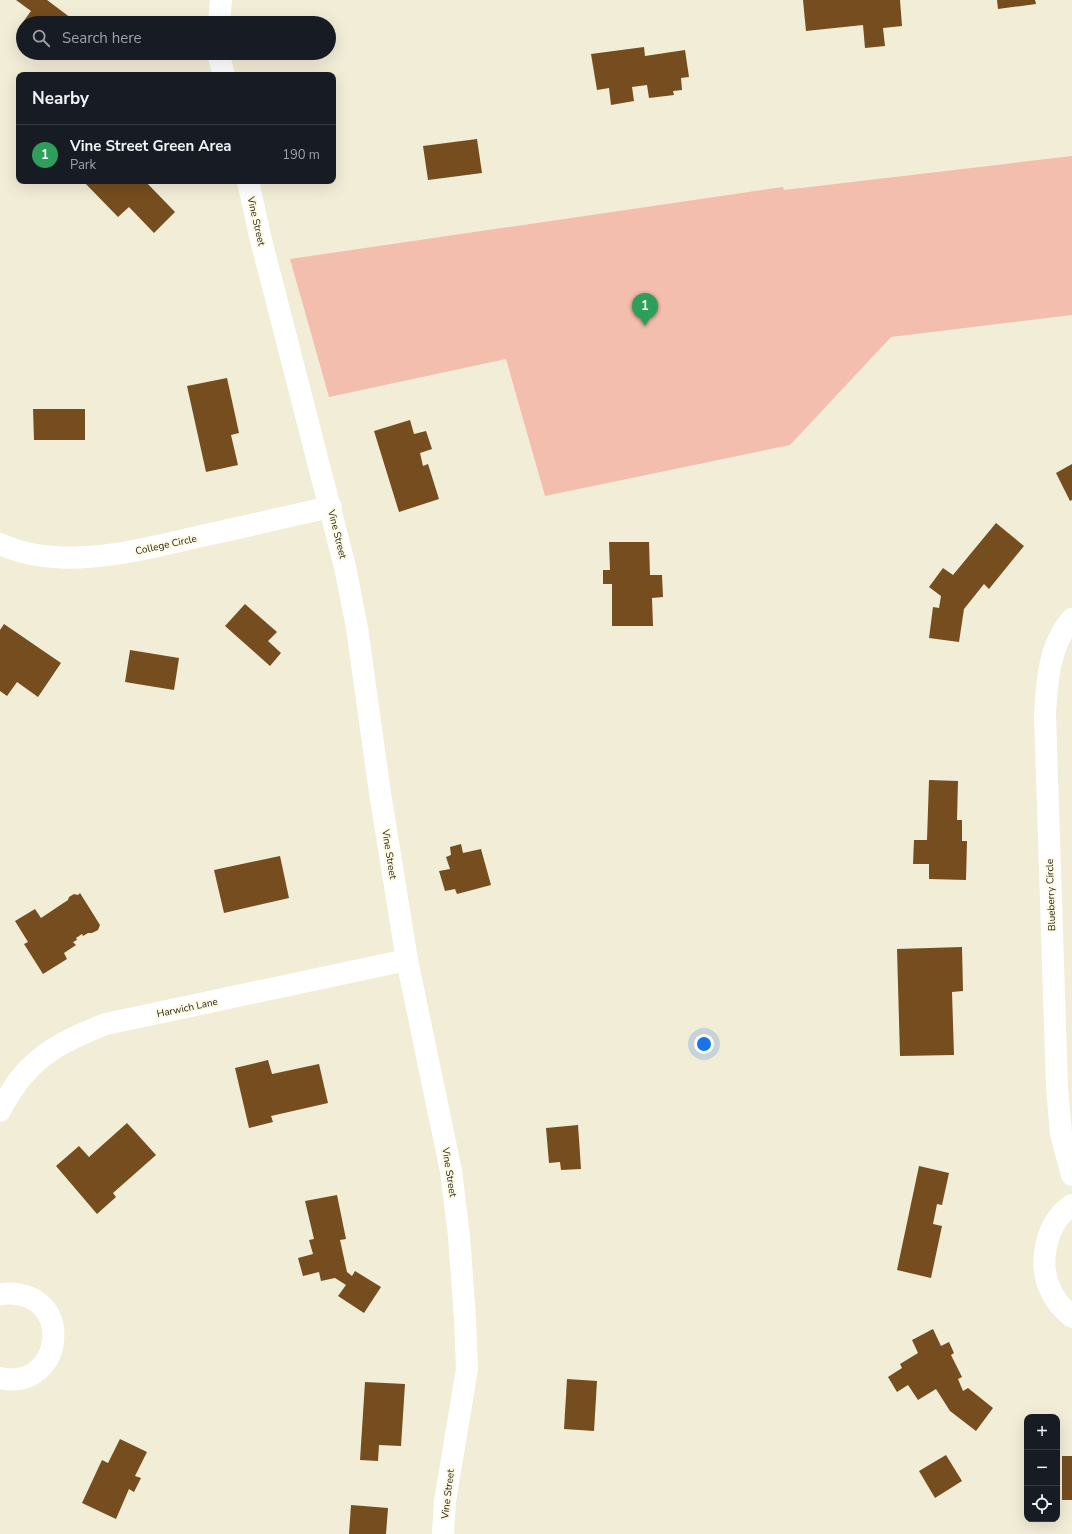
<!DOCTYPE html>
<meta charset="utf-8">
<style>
body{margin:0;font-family:"Nunito Sans",sans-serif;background:#242831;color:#f1f3f6}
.controls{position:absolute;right:12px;bottom:12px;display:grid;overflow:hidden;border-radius:8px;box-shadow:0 4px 16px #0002}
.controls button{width:36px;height:36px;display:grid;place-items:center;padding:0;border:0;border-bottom:1px solid #363941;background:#171b24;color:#f1f3f6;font:20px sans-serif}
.you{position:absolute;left:704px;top:1044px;width:14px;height:14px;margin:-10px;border:3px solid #fff;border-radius:50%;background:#1a73e8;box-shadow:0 0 0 6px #1a73e833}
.badge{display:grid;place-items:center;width:26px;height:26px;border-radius:50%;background:#d93025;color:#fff;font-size:13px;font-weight:700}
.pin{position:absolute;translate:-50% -33px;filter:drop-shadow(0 1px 2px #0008)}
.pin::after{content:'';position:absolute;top:21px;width:14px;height:12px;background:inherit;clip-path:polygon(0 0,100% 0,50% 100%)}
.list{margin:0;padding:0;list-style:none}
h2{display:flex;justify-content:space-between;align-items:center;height:52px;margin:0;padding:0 16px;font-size:17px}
h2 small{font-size:13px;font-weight:400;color:#9ea1a6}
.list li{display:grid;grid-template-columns:26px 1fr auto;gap:12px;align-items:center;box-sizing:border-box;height:60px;padding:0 16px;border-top:1px solid #363941}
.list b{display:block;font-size:15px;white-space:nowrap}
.list p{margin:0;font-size:13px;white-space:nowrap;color:#9ea1a6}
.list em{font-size:13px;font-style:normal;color:#9ea1a6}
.icon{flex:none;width:22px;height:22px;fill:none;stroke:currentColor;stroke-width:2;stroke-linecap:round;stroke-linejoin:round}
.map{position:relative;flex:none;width:1072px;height:1534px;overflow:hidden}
.search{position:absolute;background:#171b24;box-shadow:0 4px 16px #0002;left:16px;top:16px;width:320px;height:44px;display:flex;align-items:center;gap:10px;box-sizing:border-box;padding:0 14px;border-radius:22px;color:#9ea1a6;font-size:15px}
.panel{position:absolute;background:#171b24;box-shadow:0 4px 16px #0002;left:16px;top:72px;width:320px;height:112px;border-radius:8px}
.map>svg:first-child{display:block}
</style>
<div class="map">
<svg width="1072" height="1534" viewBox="0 0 1072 1534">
<rect width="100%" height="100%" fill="#f2edd7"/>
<!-- green -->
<path fill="#f3beae" d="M1072,156V315L891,337L790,445L545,496L506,359L329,397L290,259L783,187L784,190Z"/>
<!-- building -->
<g fill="#754d1f">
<path d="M16,0H47L71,18L67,23H25L23,22L31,11Z"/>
<path d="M803,0H900L902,26L883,28L885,46L865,48L863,25L806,31Z"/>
<path d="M997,0H1035L1036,4L998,9Z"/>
<path d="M644,47L645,56L685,50L689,77L681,78L682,90L673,91L674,95L649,98L647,85L632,87L634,101L611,105L609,88L597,90L591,54Z"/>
<path d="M477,139L482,173L428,180L423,146Z"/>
<path d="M83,181H145L175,212L154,233L129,207L118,217Z"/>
<path d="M227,378L239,433L231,435L238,465L206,472L187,386Z"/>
<path d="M33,409H85V440H34Z"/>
<path d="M410,420L414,434L426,431L432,449L420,453L423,466L428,464L439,499L399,512L374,431Z"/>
<path d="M1072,464V500L1070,501L1056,473Z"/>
<path d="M996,523L1024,546L989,589L984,584L964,609L959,642L929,638L933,607L939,608L941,596L929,587L943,568L953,575Z"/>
<path d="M609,542H649L650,575H662L663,597L652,598L653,626H612V584H603V570H610Z"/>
<path d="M245,604L277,632L268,641L281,653L270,666L225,626Z"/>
<path d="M4,624L61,663L38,697L17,682L7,696L0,691V630Z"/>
<path d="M130,650L179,658L174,690L125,682Z"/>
<path d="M929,780L958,781L957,820H962V841H967L966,880L929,879V864H913L914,840H927Z"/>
<path d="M461,844L463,853L481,849L491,885L457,894L455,889L445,891L439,871L450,869L446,857L451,855L450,847Z"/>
<path d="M280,856L289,898L224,913L214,870Z"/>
<path d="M80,893L100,925L98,930L92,933H88L83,936L82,934L76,938L77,940L73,942L76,945L64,953L67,959L43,974L24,944L28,942L15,921L35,909L41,918L68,900L69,897L74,894L78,895Z"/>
<path d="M962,947L963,991L952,992L954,1055L900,1056L897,949Z"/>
<path d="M268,1060L272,1074L319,1064L328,1103L271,1116L273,1122L249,1128L235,1068Z"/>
<path d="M127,1123L156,1155L113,1193L116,1197L97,1214L56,1166L79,1146L89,1157Z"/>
<path d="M578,1125L581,1169L561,1170L560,1162L549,1163L546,1128Z"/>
<path d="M919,1166L949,1173L942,1205L937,1204L933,1224L942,1226L931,1278L897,1270Z"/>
<path d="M337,1195L346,1239L340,1240L347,1272L352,1276L355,1271L381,1287L364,1313L338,1296L346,1285L335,1278L321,1281L319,1272L303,1276L298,1258L313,1254L309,1240L314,1239L305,1201Z"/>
<path d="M933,1329L941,1346L949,1342L954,1353L951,1355L962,1377L958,1379L963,1391L968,1388L993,1408L976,1431L950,1411L936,1389L918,1400L908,1385L897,1392L888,1377L902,1368L900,1364L918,1353L912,1340Z"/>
<path d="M567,1379L597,1381L594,1431L564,1429Z"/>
<path d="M365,1382L405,1384L401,1446L379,1445L378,1461L360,1460Z"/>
<path d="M120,1439L147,1452L135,1476L141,1478L134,1492L129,1489L116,1519L82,1503L102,1460L108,1463Z"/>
<path d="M946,1455L962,1481L935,1498L919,1471Z"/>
<rect x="1062" y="1456" width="10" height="44"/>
<path d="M351,1505L388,1508L386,1534H349Z"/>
</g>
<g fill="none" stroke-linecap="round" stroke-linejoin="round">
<!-- minor -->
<g stroke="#fff" stroke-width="22">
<path d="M219,23L221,0"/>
<path d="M218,53L224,75"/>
<path d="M248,181L260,236L345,567L357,628L380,793L407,960L451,1171L459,1236L465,1319L467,1369L445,1501L443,1534"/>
<path d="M0,544C63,573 142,549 206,535C248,526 289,516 331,507"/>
<path d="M1072,619C1049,645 1047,681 1045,714L1057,1087L1061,1134L1072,1175"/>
<path d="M0,1111C3,1104 7,1098 11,1092C33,1055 67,1039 106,1024L407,960"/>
<path d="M1072,1205C1045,1223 1037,1265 1052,1293C1057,1303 1064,1310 1072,1317"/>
<path d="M0,1294C78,1286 64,1393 0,1378"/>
</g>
</g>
<g text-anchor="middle" stroke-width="4" stroke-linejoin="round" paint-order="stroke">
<!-- street labels -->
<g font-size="10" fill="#27251d" stroke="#fffae4">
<text transform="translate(257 221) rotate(77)" y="4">Vine Street</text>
<text transform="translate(338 534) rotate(76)" y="4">Vine Street</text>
<text transform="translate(166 544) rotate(-12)" y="4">College Circle</text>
<text transform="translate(390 854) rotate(81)" y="4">Vine Street</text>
<text transform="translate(1050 895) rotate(-92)" y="4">Blueberry Circle</text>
<text transform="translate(187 1007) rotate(-12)" y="4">Harwich Lane</text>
<text transform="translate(450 1172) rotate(81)" y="4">Vine Street</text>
<text transform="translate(447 1494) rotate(-83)" y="4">Vine Street</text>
</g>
</g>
</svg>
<div class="controls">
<button>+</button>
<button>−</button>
<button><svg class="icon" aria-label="locate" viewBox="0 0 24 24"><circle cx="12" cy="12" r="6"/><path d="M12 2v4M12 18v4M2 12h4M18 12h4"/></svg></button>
</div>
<div class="you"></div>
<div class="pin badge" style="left:645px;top:326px;background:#2e9e5b">1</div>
<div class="search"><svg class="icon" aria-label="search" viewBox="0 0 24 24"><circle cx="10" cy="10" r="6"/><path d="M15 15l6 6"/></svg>Search here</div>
<section class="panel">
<h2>Nearby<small></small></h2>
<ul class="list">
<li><span class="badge" style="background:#2e9e5b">1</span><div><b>Vine Street Green Area</b><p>Park</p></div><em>190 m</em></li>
</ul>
</section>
</div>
